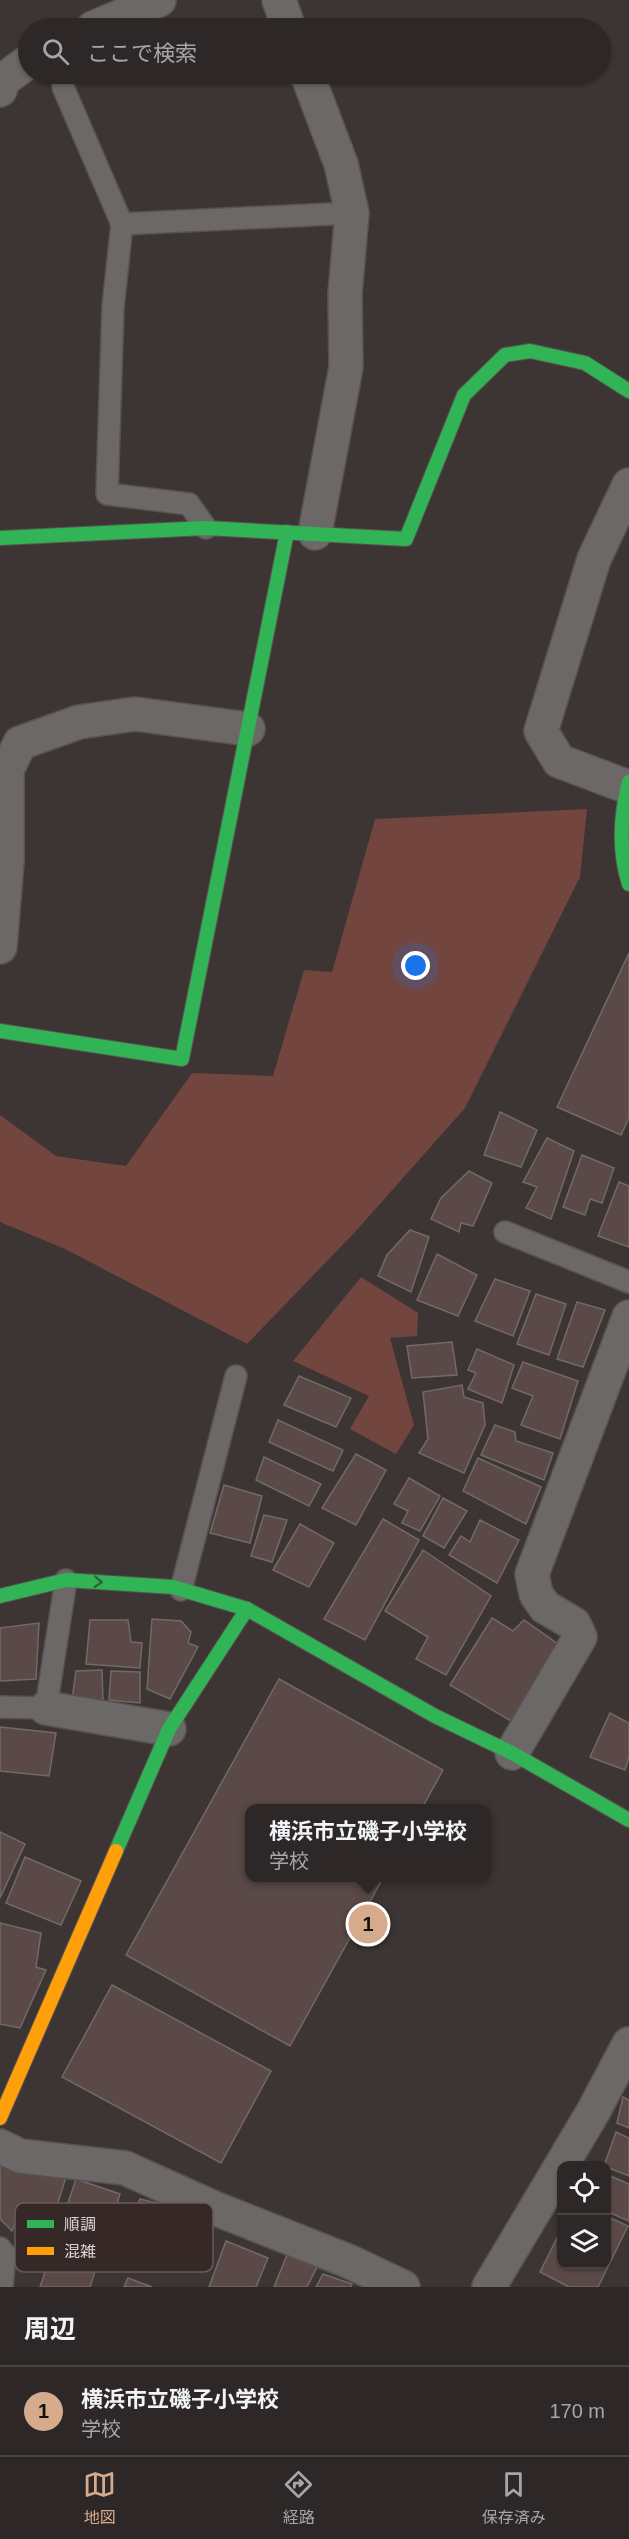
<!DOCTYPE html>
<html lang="ja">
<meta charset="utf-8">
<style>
body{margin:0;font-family:Arial,"Noto Sans JP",sans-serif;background:#35302f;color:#f1f3f6}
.controls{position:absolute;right:18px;bottom:18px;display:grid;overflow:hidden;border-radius:12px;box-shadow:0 2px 4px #0004}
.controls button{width:54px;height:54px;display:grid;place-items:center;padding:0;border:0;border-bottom:2px solid #484444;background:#2d2827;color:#f1f3f6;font:30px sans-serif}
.you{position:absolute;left:416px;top:966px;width:21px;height:21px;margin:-15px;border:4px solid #fff;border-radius:50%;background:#1a73e8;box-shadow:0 0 0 9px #1a73e833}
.badge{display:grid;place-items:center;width:39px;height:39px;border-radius:50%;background:#d6ab8b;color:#111;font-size:20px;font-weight:700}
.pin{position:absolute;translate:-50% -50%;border:3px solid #fff;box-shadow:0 2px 6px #0006}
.popup{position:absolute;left:245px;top:1804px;width:246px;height:78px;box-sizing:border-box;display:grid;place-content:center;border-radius:12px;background:#2d2827;filter:drop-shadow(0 2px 4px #0005);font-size:20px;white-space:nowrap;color:#a7a6a7}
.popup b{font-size:22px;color:#f1f3f6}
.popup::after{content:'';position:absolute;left:50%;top:100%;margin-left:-12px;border:12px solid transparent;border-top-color:#2d2827}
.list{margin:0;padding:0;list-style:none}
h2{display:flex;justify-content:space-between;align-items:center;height:78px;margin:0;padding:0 24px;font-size:26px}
h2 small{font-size:20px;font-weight:400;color:#a7a6a7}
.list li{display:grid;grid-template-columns:39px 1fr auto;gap:18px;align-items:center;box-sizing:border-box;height:90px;padding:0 24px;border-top:2px solid #484444}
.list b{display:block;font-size:22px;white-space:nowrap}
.list p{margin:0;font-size:20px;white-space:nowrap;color:#a7a6a7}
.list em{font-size:20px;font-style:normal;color:#a7a6a7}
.icon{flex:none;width:33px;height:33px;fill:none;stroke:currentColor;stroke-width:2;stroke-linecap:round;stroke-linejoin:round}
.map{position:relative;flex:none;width:629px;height:2287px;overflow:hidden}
.search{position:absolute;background:#2d2827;box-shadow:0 2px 4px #0004;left:18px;right:18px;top:18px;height:66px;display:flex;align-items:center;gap:15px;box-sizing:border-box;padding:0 21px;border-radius:33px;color:#a7a6a7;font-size:22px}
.sheet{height:168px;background:#2d2827}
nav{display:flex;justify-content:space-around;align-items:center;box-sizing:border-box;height:84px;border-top:2px solid #484444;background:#2d2827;font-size:16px;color:#a7a6a7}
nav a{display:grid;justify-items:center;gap:3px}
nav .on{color:#d6ab8b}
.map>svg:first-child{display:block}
</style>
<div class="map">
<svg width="629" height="2287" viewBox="0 0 629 2287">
<rect width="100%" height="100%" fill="#3c3534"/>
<!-- green -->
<g fill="#73453f">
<path d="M587,809L580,877L465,1108L355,1232L247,1344L65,1249L0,1222V1115L56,1156L126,1166L192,1073L273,1076L304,970L332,972L375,819Z"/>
<path d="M361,1277L418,1313L417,1336L390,1338L414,1425L396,1454L350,1429L369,1396L293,1361Z"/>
</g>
<!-- building -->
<g fill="#5a4947" stroke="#706a69" stroke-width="1.5">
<path d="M629,953V1118L621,1135L557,1107Z"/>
<path d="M500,1112L537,1130L521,1167L484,1155Z"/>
<path d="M547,1138L574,1151L551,1219L526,1208L537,1187L523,1182Z"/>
<path d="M582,1155L614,1168L602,1203L590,1199L585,1215L563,1207Z"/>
<path d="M469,1171L492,1183L473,1226L461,1223L459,1232L431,1219L441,1198Z"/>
<path d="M619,1182L629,1186V1247L598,1236Z"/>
<path d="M410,1230L429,1237L411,1292L378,1276L387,1255Z"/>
<path d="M437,1254L477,1275L458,1316L417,1300Z"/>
<path d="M495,1279L530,1291L513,1336L475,1321Z"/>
<path d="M536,1294L566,1304L549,1355L517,1344Z"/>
<path d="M577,1302L605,1310L583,1367L557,1359Z"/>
<path d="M452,1342L457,1375L412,1378L407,1346Z"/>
<path d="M477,1349L514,1365L502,1403L468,1389L476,1373L468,1370Z"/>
<path d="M523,1362L578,1381L560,1439L521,1425L533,1396L512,1388Z"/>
<path d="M299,1376L351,1398L336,1427L284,1405Z"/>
<path d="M462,1385L464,1397L483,1403L485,1425L464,1473L419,1453L428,1439L423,1392Z"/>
<path d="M278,1420L343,1450L333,1471L269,1442Z"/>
<path d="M495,1425L515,1432L516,1441L553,1453L544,1480L481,1455Z"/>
<path d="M356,1454L386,1470L356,1525L322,1508Z"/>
<path d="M264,1457L321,1484L309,1506L256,1480Z"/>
<path d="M478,1458L541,1487L526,1524L463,1491Z"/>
<path d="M409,1478L440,1496L420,1531L402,1523L408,1511L394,1504Z"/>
<path d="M224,1485L262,1496L250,1543L210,1533Z"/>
<path d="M443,1498L467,1511L444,1548L423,1536Z"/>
<path d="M264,1515L287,1520L272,1562L251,1556Z"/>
<path d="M383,1519L419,1540L365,1640L324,1619Z"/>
<path d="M480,1520L519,1540L497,1583L449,1555L461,1536L470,1542Z"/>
<path d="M300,1524L334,1543L309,1587L273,1570Z"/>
<path d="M423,1550L491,1596L446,1675L416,1659L428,1637L385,1611Z"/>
<path d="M492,1618L513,1631L524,1620L558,1644L511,1721L450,1685Z"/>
<path d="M152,1619L181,1621L191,1632L188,1643L198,1647L170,1699L147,1689Z"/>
<path d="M90,1620H128L131,1642L142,1643L140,1668L86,1664Z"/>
<path d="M39,1623L36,1679L0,1681V1628Z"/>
<path d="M102,1670L103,1701L72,1700L76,1671Z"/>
<path d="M111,1671L140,1672V1703L109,1700Z"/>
<path d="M279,1679L443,1770L422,1808H250V1878H383L290,2046L126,1955Z"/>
<path d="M610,1713L629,1723V1757L625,1770L590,1757Z"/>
<path d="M0,1727L56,1733L49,1776L0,1771Z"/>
<path d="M0,1832L25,1844L0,1898Z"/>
<path d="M25,1857L81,1881L61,1925L6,1903Z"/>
<path d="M0,1923L41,1933L36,1967L46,1970L20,2028L0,2024Z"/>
<path d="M112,1985L271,2071L221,2163L62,2077Z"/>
<path d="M623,2097L629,2100V2128L617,2123Z"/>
<path d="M616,2132L629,2138V2176L604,2166Z"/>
<path d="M0,2164L66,2177L54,2215L22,2206L12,2231L0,2219Z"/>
<path d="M606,2174L629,2184V2221L606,2211Z"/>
<path d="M76,2179L120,2194L90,2287H40Z"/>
<path d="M140,2199L165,2205L150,2247L124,2239Z"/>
<path d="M177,2209L211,2225L188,2270L153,2253Z"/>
<path d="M606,2216L628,2226L598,2287H569L540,2272L562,2228V2264H606Z"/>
<path d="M226,2241L268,2258L256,2287H209Z"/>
<path d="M287,2255L317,2267L307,2287H274Z"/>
<path d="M323,2274L352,2284L351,2287H316Z"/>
<path d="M128,2278L152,2287H124Z"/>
</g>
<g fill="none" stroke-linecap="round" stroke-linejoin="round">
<!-- lane casing -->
<g stroke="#585251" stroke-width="24">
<g id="lane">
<path d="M63,87L122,224L113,307L107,494L189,504L206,528"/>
<path d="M122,224L352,213"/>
<path d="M505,1232L629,1282"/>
<path d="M181,1590L236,1376"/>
<path d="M0,1707L46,1708L66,1580"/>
<path d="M0,2248L5,2254L2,2287"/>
</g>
</g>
<!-- street casing -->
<g stroke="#585251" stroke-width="36">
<g id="street">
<path d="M279,0L289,28"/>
<path d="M93,28L159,0"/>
<path d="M307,74L341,164L352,213L345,294L346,367L315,533"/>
<path d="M0,90L3,80L28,62"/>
<path d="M628,787L559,761L541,731L594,559L629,485"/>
<path d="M0,947L7,862V770L20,743L79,722L135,714L248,729"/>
<path d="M46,1708L169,1729"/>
<path d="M512,1753L580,1637L574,1624L545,1607L536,1594L532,1574L629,1317"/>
<path d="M0,2146L20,2156L125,2168L214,2208L348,2261L403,2287"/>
<path d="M489,2287L593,2112L629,2044"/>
</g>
</g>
<!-- fast casing -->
<g stroke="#585251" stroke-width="16">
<g id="fast">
<path d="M0,538L206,528L406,539L464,395L505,355L530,351L585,363L629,391"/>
<path d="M629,782C620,817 618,850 629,884"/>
<path d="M0,1031L182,1059L287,532"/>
<path d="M0,1596L66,1580L173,1587L247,1609L435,1716L512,1753L629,1820"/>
<path d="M116,1851L169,1729L247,1609"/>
</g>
</g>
<!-- slow casing -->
<g stroke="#585251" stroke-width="16">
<path id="slow" d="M0,2118L116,1851"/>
</g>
<!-- lane -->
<use href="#lane" stroke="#6d6868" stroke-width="21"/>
<!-- street -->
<use href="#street" stroke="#6d6868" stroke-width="33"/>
<!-- fast -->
<use href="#fast" stroke="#30b455" stroke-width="14"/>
<!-- slow -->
<use href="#slow" stroke="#ff9f0a" stroke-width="14"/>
</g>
<!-- one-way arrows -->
<defs><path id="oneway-chevron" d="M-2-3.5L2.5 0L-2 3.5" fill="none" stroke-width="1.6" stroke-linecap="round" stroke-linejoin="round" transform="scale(1.5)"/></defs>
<use stroke="#336039" href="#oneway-chevron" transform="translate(98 1582) rotate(4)"/>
<!-- legend -->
<rect x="15" y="2203" width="198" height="69" rx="9" fill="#352826" stroke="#685c5b" stroke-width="1.5"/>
<rect x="27" y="2220" width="27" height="8" fill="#30b455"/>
<rect x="27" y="2247" width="27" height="8" fill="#ff9f0a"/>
<g font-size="16" fill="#dfd6d5">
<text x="64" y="2230">順調</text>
<text x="64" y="2257">混雑</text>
</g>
</svg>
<div class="controls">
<button><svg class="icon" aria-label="locate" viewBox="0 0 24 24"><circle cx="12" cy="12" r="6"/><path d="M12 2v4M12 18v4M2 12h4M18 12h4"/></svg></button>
<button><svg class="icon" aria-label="layers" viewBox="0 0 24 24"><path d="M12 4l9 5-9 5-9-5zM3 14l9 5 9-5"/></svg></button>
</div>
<div class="you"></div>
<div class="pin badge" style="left:368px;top:1924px">1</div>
<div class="popup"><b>横浜市立磯子小学校</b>学校</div>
<div class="search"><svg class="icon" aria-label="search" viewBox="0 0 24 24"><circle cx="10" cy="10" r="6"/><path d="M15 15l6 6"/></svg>ここで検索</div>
</div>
<section class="sheet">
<h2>周辺<small></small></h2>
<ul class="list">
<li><span class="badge">1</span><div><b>横浜市立磯子小学校</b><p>学校</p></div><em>170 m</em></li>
</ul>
</section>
<nav>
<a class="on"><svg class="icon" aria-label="map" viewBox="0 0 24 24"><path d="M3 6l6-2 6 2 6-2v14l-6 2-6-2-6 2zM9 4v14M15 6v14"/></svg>地図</a>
<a><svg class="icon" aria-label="directions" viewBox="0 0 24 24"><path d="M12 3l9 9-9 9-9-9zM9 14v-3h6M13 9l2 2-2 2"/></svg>経路</a>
<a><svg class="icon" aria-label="saved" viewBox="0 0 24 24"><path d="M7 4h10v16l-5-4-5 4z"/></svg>保存済み</a>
</nav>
